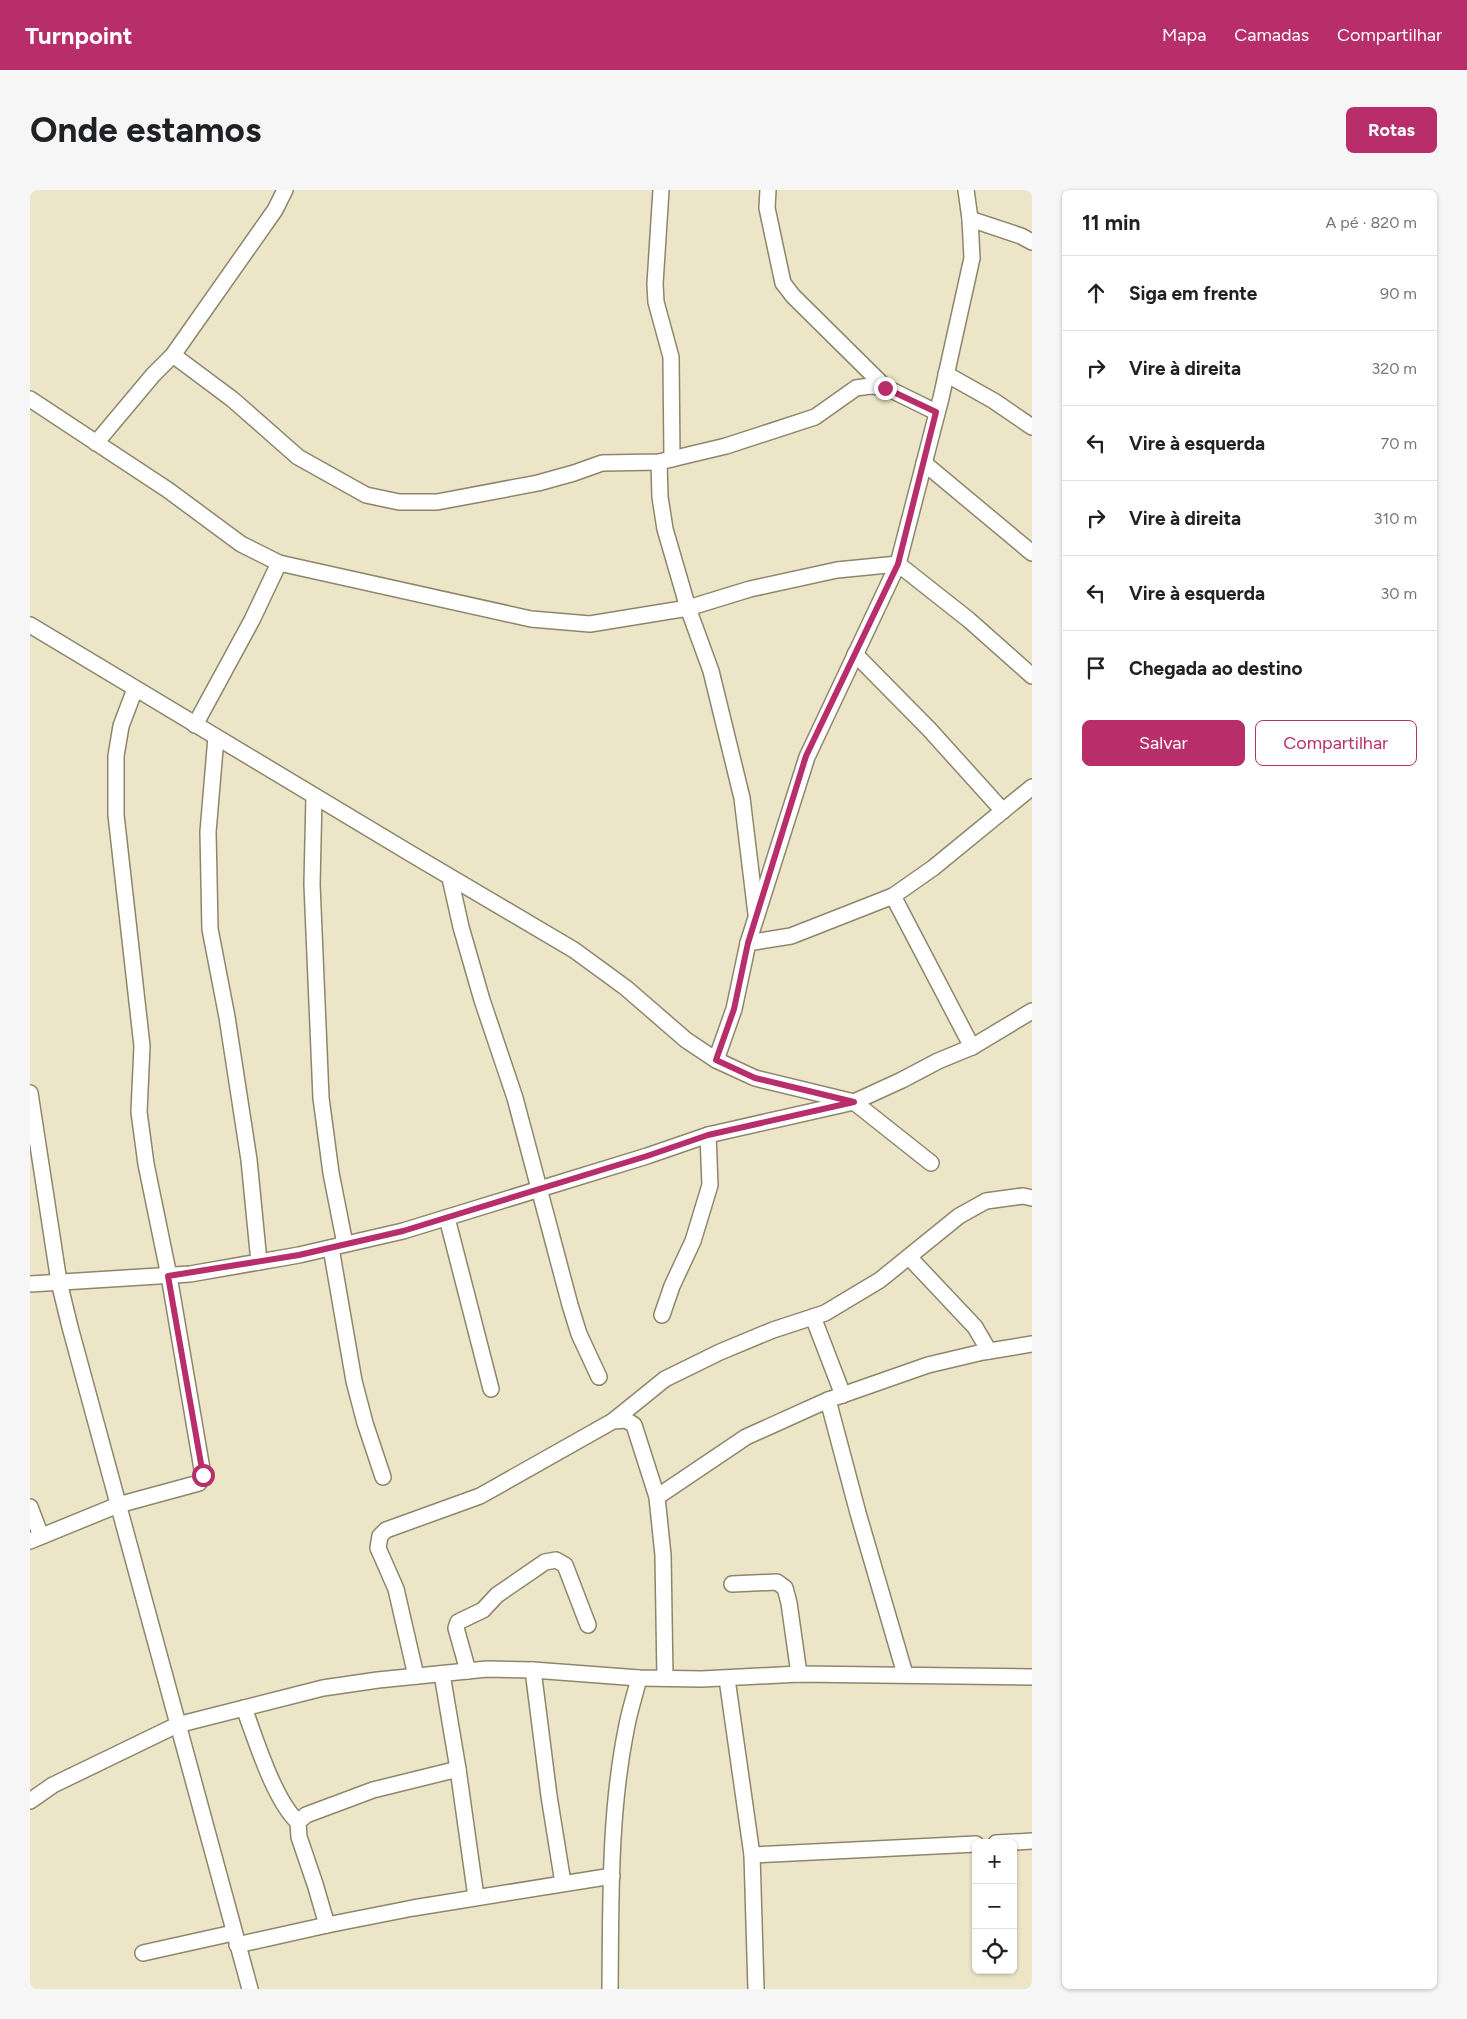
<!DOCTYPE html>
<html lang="pt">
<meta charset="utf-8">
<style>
body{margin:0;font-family:Figtree,sans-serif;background:#f6f6f6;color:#202124}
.controls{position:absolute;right:15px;bottom:15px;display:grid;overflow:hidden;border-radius:8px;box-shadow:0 1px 4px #0004}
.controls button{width:45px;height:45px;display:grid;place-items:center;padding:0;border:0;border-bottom:1px solid #e0e0e0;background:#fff;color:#202124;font:25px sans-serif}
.stop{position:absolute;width:15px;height:15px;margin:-11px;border:4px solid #b82e6b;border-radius:50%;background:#fff}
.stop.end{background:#b82e6b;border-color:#fff;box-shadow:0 1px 5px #0008}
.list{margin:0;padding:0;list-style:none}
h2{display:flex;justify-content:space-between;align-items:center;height:65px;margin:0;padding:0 20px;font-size:21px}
h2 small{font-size:16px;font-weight:400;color:#757577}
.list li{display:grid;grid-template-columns:32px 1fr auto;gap:15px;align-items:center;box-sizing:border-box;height:75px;padding:0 20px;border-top:1px solid #e0e0e0}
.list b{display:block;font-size:19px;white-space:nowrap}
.list em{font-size:16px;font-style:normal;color:#757577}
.actions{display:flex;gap:10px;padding:15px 20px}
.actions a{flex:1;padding:11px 0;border:1px solid #b82e6b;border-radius:8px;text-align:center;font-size:18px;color:#b82e6b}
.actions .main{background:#b82e6b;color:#fff}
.icon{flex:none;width:28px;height:28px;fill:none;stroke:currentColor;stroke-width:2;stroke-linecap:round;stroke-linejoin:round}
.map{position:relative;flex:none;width:1002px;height:1799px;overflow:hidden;border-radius:8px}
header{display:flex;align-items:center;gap:30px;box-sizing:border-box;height:70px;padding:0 25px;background:#b82e6b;color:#fff}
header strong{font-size:24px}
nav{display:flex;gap:28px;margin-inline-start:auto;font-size:18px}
.intro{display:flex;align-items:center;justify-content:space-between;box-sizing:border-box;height:120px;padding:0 30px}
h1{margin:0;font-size:35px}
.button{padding:12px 22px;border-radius:8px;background:#b82e6b;color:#fff;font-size:18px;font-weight:700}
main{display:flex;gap:30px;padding:0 30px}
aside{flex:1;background:#fff;border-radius:8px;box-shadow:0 1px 4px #0004}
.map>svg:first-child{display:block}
</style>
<header>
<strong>Turnpoint</strong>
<nav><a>Mapa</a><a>Camadas</a><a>Compartilhar</a></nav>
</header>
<div class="intro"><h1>Onde estamos</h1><a class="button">Rotas</a></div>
<main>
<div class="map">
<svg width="1002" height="1799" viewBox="0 0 1002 1799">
<rect width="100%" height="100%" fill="#ede5c8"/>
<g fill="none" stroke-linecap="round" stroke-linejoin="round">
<!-- minor casing -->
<g stroke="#8e866c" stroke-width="18">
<g id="minor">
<path d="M631,0L625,94L626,112L641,167L642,269"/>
<path d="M738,0L737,18L753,93L763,106L855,197"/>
<path d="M940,29L991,46L1002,52"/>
<path d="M143,165L202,209L268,267L336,305L369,312H407L508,293L544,283L572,273L629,272L696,256L785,227L826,198L840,196L855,197L906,222"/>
<path d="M916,184L964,211L1002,237"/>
<path d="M0,209L138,300L211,354L249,373L501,429L560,434L658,418L720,399L807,380L868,374L939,430L1002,486"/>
<path d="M66,253L123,185L143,165L245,20L255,0"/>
<path d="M629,272L630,307L635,339L658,418L681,481L712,608L726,724"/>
<path d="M894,273L1002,363"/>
<path d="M0,435L383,665L544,760L596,798L656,850L686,870L725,888L824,912L901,973"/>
<path d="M825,464L899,539L973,621"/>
<path d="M165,535L222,430L249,373"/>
<path d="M186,547L178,642L180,739L197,827L219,970L229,1072"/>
<path d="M284,606L282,694L291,908L301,983L315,1054"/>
<path d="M420,688L431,737L452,810L485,908L540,1115L549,1144L569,1187"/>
<path d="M863,706L942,857"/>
<path d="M718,753L761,746L863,706L903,678L1002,597"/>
<path d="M686,870L704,819L718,753L777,567L868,374L911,208L942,68L940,29L936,0"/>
<path d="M0,903L29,1092L40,1137L220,1799"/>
<path d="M417,1028L461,1199"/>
<path d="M301,1058L324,1191L335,1233L353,1287"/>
<path d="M879,1067L945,1137L959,1161"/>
<path d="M0,1094L160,1084L269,1065L373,1041L617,966L678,945L824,912L872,890L908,871L942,857L1002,821"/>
<path d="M632,1125L642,1096L663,1051L680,995L678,945"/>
<path d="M783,1127L813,1205"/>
<path d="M798,1210L828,1323L875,1484"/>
<path d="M583,1231L635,1189L690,1162L743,1140L795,1123L850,1090L929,1026L956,1011L993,1006L1002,1008"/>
<path d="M627,1307L716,1247L798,1210L898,1175L953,1162L1002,1154"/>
<path d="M0,1317L11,1346"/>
<path d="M0,1351L88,1315L169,1293L173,1285L139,1086L116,974L109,922L112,856L86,625V566L91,536L105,499"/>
<path d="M702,1394L747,1392L755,1398L759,1413L769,1484"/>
<path d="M503,1480L519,1606L533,1693"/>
<path d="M438,1481L426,1438L428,1432L453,1420L467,1405L515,1372L526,1370L535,1375L558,1435"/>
<path d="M412,1484L428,1579L446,1707"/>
<path d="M386,1486L366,1399L348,1358L350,1346L356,1340L450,1306L583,1231L596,1230L604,1235L627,1307L628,1317L633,1365L635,1488"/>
<path d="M697,1489L722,1665L726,1799"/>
<path d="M214,1518C226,1550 244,1610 268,1632"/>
<path d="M0,1611L23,1595L147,1535L293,1498L348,1490L457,1479L503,1480L609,1488L672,1489L769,1484L1002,1487"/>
<path d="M966,1653L1002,1651"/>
<path d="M722,1665L946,1654"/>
<path d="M297,1735L285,1694L269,1647L268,1632L276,1625L343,1600L428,1579"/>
<path d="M207,1755L297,1735L383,1718L582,1686"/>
<path d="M113,1763L203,1743"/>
<path d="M580,1799C581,1713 579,1625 596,1540C599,1522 605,1505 609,1488"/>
</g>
</g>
<!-- minor -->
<use href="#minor" stroke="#fff" stroke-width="15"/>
</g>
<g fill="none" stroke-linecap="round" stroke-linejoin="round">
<!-- route -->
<path stroke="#b82e6b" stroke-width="6" d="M173,1285L138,1086L269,1065L373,1041L617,966L678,945L824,912L725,888L686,870L704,819L718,753L776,566L868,374L906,222L855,198"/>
</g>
</svg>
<div class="controls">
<button>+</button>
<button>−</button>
<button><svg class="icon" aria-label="locate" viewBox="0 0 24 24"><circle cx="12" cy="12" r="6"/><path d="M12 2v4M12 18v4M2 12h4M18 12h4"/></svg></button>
</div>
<div class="stop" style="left:173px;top:1285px"></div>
<div class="stop end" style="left:855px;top:198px"></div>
</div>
<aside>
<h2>11 min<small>A pé · 820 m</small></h2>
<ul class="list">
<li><svg class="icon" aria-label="ahead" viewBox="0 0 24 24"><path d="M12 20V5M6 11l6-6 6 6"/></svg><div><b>Siga em frente</b></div><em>90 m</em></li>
<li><svg class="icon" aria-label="right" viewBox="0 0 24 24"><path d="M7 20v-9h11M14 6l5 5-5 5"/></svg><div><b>Vire à direita</b></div><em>320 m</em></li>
<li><svg class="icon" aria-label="left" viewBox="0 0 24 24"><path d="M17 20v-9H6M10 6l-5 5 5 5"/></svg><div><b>Vire à esquerda</b></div><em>70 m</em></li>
<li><svg class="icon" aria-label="right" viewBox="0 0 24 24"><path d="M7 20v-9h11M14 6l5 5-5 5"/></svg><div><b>Vire à direita</b></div><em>310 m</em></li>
<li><svg class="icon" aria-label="left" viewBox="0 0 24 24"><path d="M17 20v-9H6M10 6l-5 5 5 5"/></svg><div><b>Vire à esquerda</b></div><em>30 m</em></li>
<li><svg class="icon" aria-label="arrive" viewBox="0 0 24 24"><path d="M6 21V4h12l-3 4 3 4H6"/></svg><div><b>Chegada ao destino</b></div></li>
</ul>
<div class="actions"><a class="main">Salvar</a><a>Compartilhar</a></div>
</aside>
</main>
